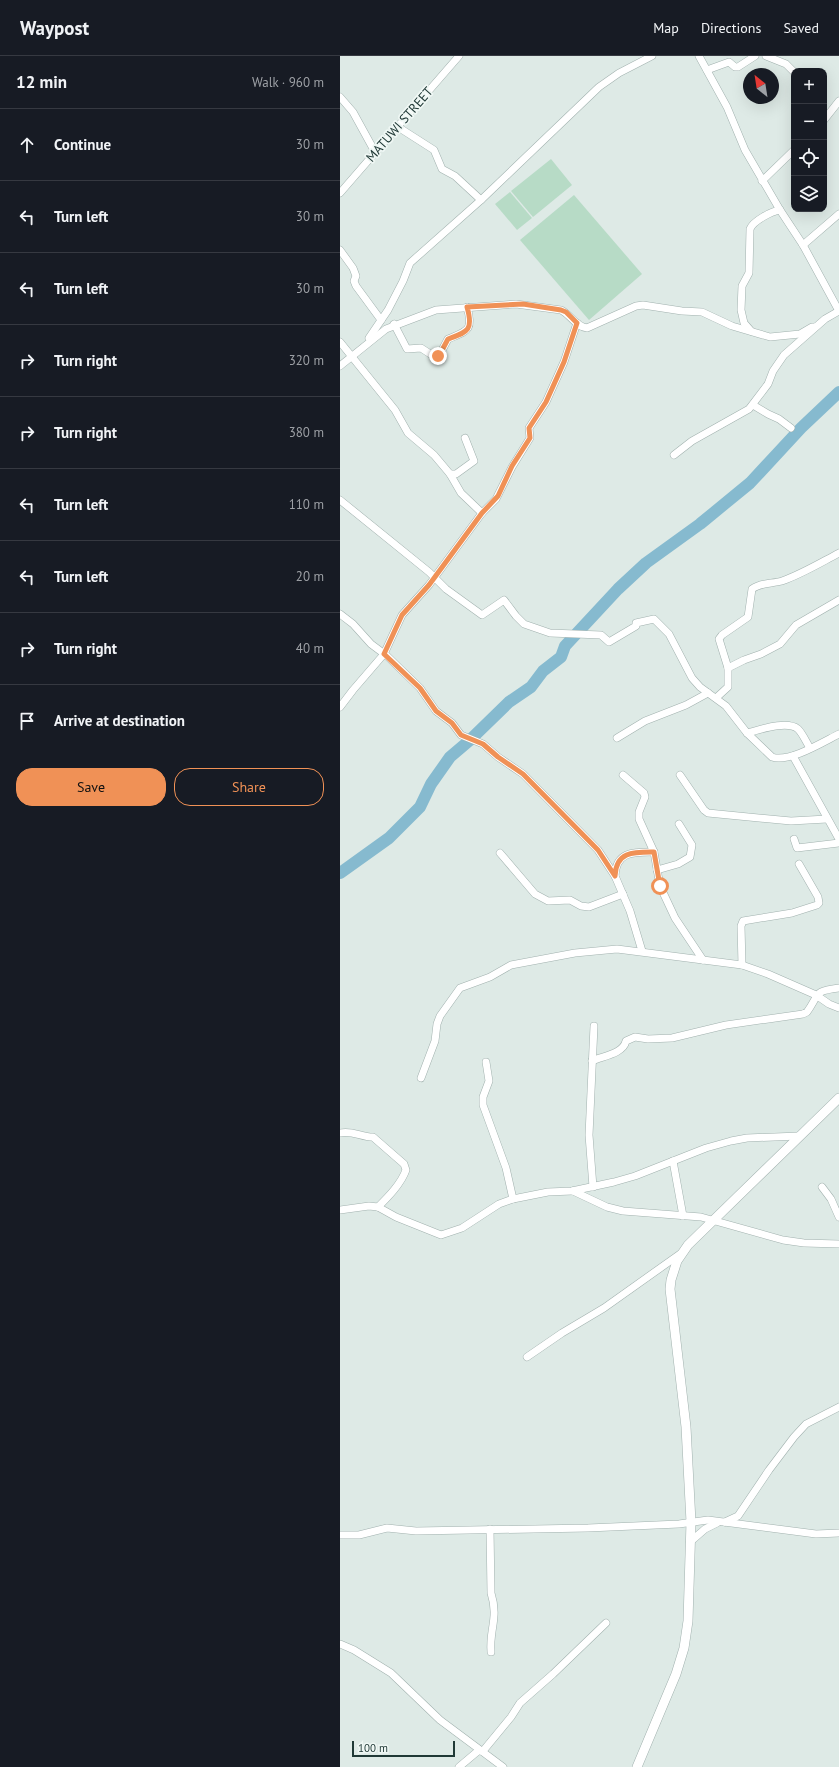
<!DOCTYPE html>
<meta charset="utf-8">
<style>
body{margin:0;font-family:"PT Sans",sans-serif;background:#20242c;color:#f1f3f6}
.controls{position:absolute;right:12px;top:12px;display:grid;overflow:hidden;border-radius:8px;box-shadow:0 4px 16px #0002}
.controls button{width:36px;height:36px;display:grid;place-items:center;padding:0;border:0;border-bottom:1px solid #363941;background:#171b24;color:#f1f3f6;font:20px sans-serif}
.compass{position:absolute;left:403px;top:12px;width:36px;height:36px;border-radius:50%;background:#171b24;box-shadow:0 4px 16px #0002;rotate:330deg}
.scale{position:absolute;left:12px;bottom:10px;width:103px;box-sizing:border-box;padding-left:4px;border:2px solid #203936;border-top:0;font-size:11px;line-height:14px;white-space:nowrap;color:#203936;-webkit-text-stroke:3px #eff7f4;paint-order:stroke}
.stop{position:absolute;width:12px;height:12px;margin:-9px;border:3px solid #f09156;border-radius:50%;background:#fff}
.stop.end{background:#f09156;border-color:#fff;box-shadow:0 1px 4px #0008}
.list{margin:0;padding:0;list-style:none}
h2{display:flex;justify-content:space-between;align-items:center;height:52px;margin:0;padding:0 16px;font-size:17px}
h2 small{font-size:13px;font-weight:400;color:#9ea1a6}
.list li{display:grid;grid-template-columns:26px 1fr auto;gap:12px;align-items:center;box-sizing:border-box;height:72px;padding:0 16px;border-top:1px solid #363941}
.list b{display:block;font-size:15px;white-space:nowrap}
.list em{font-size:13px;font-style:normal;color:#9ea1a6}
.actions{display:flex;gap:8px;padding:12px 16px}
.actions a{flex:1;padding:9px 0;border:1px solid #f09156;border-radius:16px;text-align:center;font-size:14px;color:#f09156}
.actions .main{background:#f09156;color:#111}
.icon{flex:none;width:22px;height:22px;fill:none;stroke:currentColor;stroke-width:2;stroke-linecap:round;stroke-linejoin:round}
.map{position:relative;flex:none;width:499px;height:1711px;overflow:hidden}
header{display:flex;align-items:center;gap:24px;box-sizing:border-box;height:56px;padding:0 20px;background:#171b24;border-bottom:1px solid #363941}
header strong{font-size:19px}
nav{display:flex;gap:22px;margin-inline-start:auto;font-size:14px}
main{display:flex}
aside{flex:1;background:#171b24}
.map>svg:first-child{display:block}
</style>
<header>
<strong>Waypost</strong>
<nav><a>Map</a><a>Directions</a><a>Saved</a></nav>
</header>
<main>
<aside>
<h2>12 min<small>Walk · 960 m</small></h2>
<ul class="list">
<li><svg class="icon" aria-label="ahead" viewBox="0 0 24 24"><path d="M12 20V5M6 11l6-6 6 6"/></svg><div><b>Continue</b></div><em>30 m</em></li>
<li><svg class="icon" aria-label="left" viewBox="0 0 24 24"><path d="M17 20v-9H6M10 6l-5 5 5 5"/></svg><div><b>Turn left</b></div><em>30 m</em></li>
<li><svg class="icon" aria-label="left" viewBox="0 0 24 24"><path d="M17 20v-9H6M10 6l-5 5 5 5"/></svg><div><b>Turn left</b></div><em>30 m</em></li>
<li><svg class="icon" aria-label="right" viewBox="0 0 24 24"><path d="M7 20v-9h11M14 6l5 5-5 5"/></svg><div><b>Turn right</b></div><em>320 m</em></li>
<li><svg class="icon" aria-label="right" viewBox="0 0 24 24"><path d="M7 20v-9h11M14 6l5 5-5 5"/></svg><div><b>Turn right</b></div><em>380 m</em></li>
<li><svg class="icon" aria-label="left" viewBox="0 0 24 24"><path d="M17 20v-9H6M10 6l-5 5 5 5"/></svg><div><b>Turn left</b></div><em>110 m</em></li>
<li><svg class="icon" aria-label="left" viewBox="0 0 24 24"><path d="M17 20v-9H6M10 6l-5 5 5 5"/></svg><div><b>Turn left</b></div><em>20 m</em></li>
<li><svg class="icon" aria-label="right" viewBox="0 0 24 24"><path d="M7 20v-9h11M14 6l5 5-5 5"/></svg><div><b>Turn right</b></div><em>40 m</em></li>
<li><svg class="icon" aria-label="arrive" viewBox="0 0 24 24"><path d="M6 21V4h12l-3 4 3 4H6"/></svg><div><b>Arrive at destination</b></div></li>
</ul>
<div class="actions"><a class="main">Save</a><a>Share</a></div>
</aside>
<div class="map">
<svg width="499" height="1711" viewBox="0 0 499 1711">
<rect width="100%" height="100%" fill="#deeae6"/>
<!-- green -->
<g fill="#b7dbc6">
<path d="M211,103L232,129L193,161L171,135Z"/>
<path d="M170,136L192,162L177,174L155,148Z"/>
<path d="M234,139L302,218L249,264L180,184Z"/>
</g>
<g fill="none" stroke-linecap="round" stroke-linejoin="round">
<!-- river -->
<path stroke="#86bacf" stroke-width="12" d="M0,817L49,782L80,751L91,728L110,701L130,684L169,646L191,631L203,615L221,601L225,590L278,533L306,507L360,468L410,427L461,372L499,336"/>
<!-- minor casing -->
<g stroke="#a1b1ae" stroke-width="8">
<g id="minor">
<path d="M359,0L387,51L405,94L440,154L463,189L499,255"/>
<path d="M426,0L446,8L454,16"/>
<path d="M367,14L389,6L395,11H398L415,0"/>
<path d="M0,41L13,56L35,96"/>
<path d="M484,64L499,45"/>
<path d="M58,71L94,94L102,113L115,120L141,144"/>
<path d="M422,125L454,94"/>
<path d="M0,137L119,0"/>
<path d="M463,189L499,158"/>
<path d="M0,194L13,212L16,220L14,225L16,230L41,264"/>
<path d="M54,268L67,293L81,292L95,301L100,298L108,283C127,275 134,275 127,251"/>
<path d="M411,275L404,267L401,254L402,230L409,217L410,173C413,165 432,155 440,154"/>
<path d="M29,282L48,254L63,225L70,207L141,144L259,31L279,17L312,0"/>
<path d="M0,286L55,354L68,377L94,399L110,418H116L134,405L125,382"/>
<path d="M0,310L46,273L96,254L176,248L221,254C230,258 236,271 247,272L296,250L303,249L342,255L362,256L392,270L430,281L460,278L472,271H475"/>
<path d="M413,349L428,358L439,363L451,372"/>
<path d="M334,399L352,385L409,353L428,328L433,315L444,299L485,263L499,255"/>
<path d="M110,418L121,437L142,457"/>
<path d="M0,444L89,516L106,533L142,559L164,544L176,560L184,568L210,577L261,579L269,586L296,570V567L314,563L329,578L352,622L360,631L386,650L407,677L432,701C449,707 483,686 499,678"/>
<path d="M0,558L13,568L31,588L47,600L80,632L96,655L112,667L121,679L143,688L158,701L183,718L258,794L275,820L290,855L302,895"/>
<path d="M388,612L404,604L421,598L440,588L456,569L499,544"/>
<path d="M376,642L388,631V612L379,583L382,579L408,561L412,533C421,526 432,528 442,525C462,518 480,507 499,497"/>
<path d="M0,651L13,634L44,598L62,559L89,529L142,457L156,443L172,411L190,382L189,372L206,346L224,306L237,267"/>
<path d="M407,677C419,674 447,664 458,673C463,678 466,686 470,692"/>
<path d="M277,682L305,665L346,649L368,637"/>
<path d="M453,700L499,783"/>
<path d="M283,719L304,737L305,741L299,756V763L314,796L320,830L335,862L363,904"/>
<path d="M340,719L364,754L368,757L451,765L487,763"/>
<path d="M454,783L457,792L499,787"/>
<path d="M160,797L195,838L208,845L230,844L241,850L249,851L283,838"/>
<path d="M317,814L338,808L350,801L352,789L339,768"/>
<path d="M275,820C276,795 294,796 314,796"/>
<path d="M402,909L401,870L403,865L452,857L477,849L479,847L478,841L459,808"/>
<path d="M252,1005C263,1000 283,998 286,985L295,981L308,983L332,982L386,969L463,958L467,956C480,938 473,935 499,932"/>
<path d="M146,1006L149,1025L143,1041V1049L166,1112L173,1143"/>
<path d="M81,1022L95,985L97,968L100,960L120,932L150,921L171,909L235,897L277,893L402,909L428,918L476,939L489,948L499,952"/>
<path d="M0,1077C12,1074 21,1081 33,1081L64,1108L66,1114C61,1128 48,1141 38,1151"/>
<path d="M333,1105L343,1160"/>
<path d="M253,1131L249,1079L254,970"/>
<path d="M482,1131L491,1143L499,1161"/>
<path d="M233,1135L267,1151L283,1155L361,1161L443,1184L464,1187L499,1188"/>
<path d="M0,1154L29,1150L38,1151L56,1161L101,1179L122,1172L159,1148L173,1143L208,1136L232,1135L274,1126L295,1120L366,1092L391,1085L407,1082L459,1080"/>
<path d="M187,1301L222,1277L264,1252L340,1198"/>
<path d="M385,1466L398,1460L429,1414L454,1381L466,1368L499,1351"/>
<path d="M150,1473L151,1537C159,1562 149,1573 151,1596"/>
<path d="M0,1479H19L47,1472L76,1475L248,1472L339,1468L368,1464L476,1478L499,1477"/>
<path d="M350,1486L365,1473L377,1467"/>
<path d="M0,1588L14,1594L51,1617L100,1664L163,1711"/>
<path d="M119,1711L138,1695H143L171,1661L180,1647L213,1618L266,1567"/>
</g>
</g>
<!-- tertiary casing -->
<g stroke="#a1b1ae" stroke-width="10">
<path id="tertiary" d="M297,1711L336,1618L344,1592L348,1565L351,1466L346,1371L330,1233L331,1224L337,1205L348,1189L499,1042"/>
</g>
<!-- minor -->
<use href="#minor" stroke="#fff" stroke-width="7"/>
<!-- tertiary -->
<use href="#tertiary" stroke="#fff" stroke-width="9"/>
</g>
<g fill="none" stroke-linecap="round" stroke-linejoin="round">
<!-- route -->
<path stroke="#f09156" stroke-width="5" d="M98,300L100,298L108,283C127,276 134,275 127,251L183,248L221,254L226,256L237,267L224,306L206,346L189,372L190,382L172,410L158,440L142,457L89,529L62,559L44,598L80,632L96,655L112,667L121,679L143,688L158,701L183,718L258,794L275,820C276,795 294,796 314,796L320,830"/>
</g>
<g text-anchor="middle" stroke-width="3.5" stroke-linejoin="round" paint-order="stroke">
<!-- street labels -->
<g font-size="13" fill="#203936" stroke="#eff7f4">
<text transform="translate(59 68) rotate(-49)" y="5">MATUWI STREET</text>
</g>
</g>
</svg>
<div class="controls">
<button>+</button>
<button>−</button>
<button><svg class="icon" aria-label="locate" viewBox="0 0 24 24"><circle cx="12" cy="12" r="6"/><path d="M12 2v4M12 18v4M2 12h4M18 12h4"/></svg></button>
<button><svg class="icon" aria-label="layers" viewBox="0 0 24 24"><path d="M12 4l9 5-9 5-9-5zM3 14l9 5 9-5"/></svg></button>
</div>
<svg class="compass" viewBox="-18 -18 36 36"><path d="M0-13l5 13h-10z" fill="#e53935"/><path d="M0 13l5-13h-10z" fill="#9ea1a6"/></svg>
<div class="scale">100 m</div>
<div class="stop" style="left:320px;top:830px"></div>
<div class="stop end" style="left:98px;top:300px"></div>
</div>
</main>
